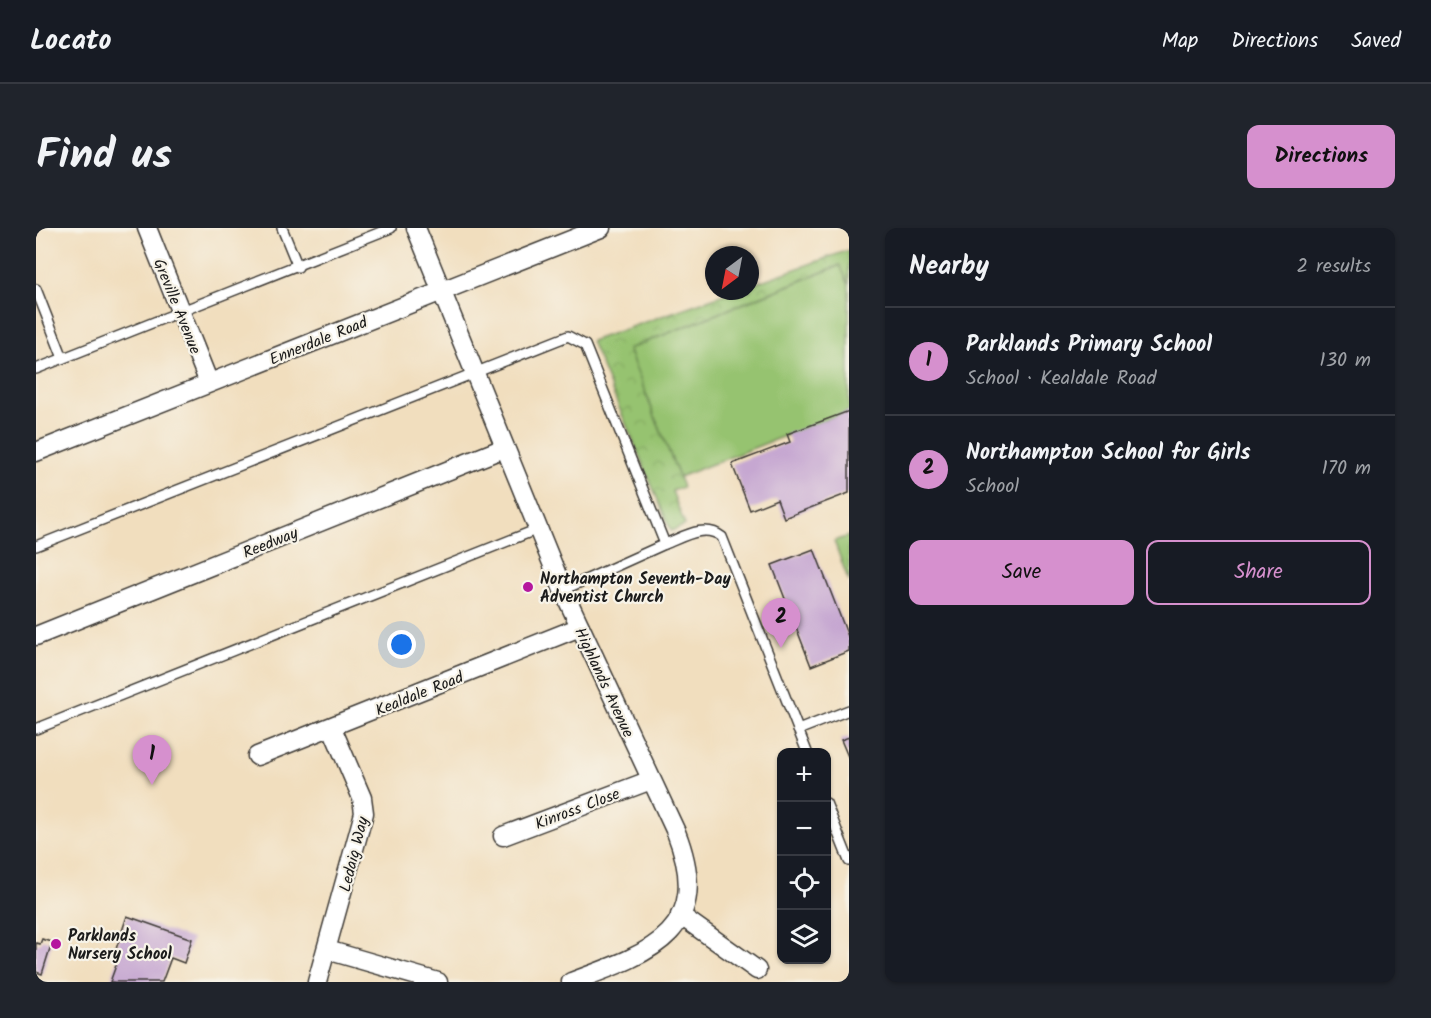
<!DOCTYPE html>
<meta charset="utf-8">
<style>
body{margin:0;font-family:Kalam,sans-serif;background:#20242c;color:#f1f3f6}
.controls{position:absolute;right:18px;bottom:18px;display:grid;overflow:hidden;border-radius:12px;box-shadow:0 2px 4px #0004}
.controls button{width:54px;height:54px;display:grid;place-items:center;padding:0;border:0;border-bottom:2px solid #363941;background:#171b24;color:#f1f3f6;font:30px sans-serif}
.compass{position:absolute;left:669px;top:18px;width:54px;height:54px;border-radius:50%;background:#171b24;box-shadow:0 2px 4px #0004;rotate:212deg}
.you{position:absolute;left:366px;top:417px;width:21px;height:21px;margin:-15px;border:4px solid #fff;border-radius:50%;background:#1a73e8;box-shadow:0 0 0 9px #1a73e833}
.badge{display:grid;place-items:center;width:39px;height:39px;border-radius:50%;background:#d690ce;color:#111;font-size:20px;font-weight:700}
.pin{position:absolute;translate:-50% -50px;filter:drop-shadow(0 2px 3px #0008)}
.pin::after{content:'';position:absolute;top:32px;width:21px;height:18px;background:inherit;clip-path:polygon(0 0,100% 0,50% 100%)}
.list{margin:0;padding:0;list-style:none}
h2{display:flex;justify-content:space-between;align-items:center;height:78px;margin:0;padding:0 24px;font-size:26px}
h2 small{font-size:20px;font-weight:400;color:#9ea1a6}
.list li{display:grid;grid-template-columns:39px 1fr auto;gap:18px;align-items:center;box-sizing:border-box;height:108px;padding:0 24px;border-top:2px solid #363941}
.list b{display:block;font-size:22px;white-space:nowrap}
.list p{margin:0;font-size:20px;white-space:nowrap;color:#9ea1a6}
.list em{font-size:20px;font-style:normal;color:#9ea1a6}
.actions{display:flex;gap:12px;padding:18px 24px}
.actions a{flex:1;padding:14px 0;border:2px solid #d690ce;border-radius:12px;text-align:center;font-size:21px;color:#d690ce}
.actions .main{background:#d690ce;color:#111}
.icon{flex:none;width:33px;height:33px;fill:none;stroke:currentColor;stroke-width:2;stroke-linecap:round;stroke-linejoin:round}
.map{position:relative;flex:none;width:813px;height:754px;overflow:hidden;border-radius:12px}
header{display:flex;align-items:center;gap:36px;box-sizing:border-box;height:84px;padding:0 30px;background:#171b24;border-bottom:2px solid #363941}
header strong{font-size:28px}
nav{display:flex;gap:33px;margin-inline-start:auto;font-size:21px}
.intro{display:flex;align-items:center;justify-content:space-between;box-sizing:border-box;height:144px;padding:0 36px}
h1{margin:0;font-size:42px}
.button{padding:15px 27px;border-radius:12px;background:#d690ce;color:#111;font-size:21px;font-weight:700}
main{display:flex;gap:36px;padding:0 36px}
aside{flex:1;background:#171b24;border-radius:12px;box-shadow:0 2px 4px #0004}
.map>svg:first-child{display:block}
</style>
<header>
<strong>Locato</strong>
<nav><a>Map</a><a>Directions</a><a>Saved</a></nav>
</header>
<div class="intro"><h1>Find us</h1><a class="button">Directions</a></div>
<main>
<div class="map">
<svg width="813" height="754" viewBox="0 0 813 754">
<defs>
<pattern id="park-crowns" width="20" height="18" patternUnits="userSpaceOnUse" patternTransform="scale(1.5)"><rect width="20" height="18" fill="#96c370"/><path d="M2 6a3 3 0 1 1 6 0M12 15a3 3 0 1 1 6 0" fill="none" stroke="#81a760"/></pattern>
</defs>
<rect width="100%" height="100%" fill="#f7f3e8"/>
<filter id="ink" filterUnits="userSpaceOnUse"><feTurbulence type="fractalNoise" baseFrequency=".0167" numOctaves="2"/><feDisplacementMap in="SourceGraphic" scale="12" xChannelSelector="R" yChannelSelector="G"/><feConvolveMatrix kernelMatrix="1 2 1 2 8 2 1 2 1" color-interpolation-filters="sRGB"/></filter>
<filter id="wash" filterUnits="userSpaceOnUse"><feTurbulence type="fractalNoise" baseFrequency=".008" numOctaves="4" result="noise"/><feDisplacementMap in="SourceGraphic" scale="24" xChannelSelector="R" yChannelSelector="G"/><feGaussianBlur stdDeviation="1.35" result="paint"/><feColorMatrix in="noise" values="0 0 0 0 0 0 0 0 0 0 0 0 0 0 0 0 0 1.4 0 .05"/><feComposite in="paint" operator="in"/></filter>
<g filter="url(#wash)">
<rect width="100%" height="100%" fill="#f1debe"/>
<!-- grass -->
<g fill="#96c370" stroke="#597046" stroke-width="1.5">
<path d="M805,37L813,57V183L643,249L592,121Z"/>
<path d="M813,308V354L798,313Z"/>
</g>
<!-- park -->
<path fill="url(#park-crowns)" stroke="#597046" stroke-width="1.5" d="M813,22V57L804,37L592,121L647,259L636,263L649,297L635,303L555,113L697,63H714V57Z"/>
<g id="blocks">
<!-- building -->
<g fill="#c6a7d1">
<path d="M813,183V265L748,290L741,271L714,282L696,236L754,214L751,206Z"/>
<path d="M778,321L813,411V423L775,438L736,337Z"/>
<path d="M813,509V531L805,512Z"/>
<path d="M91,688L156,711L148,735L135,730L126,754H74L83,729L78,727Z"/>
<path d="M6,711L16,714L6,746L0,744V715L4,716Z"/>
</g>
</g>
</g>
<g filter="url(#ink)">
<use href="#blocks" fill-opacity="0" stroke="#3c3934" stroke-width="1.5"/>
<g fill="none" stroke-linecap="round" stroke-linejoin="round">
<!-- lane casing -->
<g stroke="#3c3934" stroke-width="12">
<g id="lane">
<path d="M246,0L262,39"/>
<path d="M0,61L27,130"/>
<path d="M0,141L355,0"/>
<path d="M629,316C647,309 669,295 686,309L771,524"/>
<path d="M0,318L532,108L549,117L629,316L527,362"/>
<path d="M0,501L502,301"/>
<path d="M762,502L813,482"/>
<path d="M790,575L813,633"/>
</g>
</g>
<!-- street casing -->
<g stroke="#3c3934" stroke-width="21">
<g id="street">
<path d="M111,0L173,155"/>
<path d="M380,0L527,362L640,604C679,704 615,725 535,754"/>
<path d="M0,224L565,0"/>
<path d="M0,408L468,220"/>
<path d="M221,528L544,399"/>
<path d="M467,608L615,552"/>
<path d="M644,687L721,742"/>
<path d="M291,722L402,754"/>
<path d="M281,754L328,585L326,570L296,500"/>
</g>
</g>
<!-- lane -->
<use href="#lane" stroke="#fff" stroke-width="9"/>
<!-- street -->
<use href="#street" stroke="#fff" stroke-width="18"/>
</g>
</g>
<!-- markers -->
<g fill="#b5179e" stroke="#f7f3e8" stroke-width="2">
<circle cx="492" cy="359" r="6"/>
<circle cx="20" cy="716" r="6"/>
</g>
<g text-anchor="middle" stroke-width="4.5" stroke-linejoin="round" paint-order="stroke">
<!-- street labels -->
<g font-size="16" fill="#1c1c1c" stroke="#f7f3e8">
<text transform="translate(142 78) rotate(68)" y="6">Greville Avenue</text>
<text transform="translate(282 112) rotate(-22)" y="6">Ennerdale Road</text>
<text transform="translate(234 314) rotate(-22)" y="6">Reedway</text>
<text transform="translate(569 454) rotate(65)" y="6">Highlands Avenue</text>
<text transform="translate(383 465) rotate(-22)" y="6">Kealdale Road</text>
<text transform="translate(541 580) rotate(-21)" y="6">Kinross Close</text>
<text transform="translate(317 626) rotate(-76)" y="6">Ledaig Way</text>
</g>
<!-- poi labels -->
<g font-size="16" font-weight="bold" fill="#1c1c1c" stroke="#f7f3e8" text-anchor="start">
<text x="504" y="356">Northampton Seventh-Day<tspan x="504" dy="18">Adventist Church</tspan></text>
<text x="32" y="713">Parklands<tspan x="32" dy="18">Nursery School</tspan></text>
</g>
</g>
</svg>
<div class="controls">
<button>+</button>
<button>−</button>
<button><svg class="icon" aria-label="locate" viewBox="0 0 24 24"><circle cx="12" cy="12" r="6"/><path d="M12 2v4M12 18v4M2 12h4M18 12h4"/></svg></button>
<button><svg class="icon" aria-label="layers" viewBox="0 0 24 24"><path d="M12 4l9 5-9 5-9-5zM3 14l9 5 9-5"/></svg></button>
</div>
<svg class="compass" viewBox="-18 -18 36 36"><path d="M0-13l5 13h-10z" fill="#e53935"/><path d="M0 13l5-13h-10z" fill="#9ea1a6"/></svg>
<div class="you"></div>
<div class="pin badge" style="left:116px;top:557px">1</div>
<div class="pin badge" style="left:745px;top:420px">2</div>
</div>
<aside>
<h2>Nearby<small>2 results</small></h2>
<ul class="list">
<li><span class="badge">1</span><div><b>Parklands Primary School</b><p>School · Kealdale Road</p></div><em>130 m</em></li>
<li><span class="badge">2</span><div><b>Northampton School for Girls</b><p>School</p></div><em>170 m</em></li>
</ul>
<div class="actions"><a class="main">Save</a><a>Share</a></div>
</aside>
</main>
